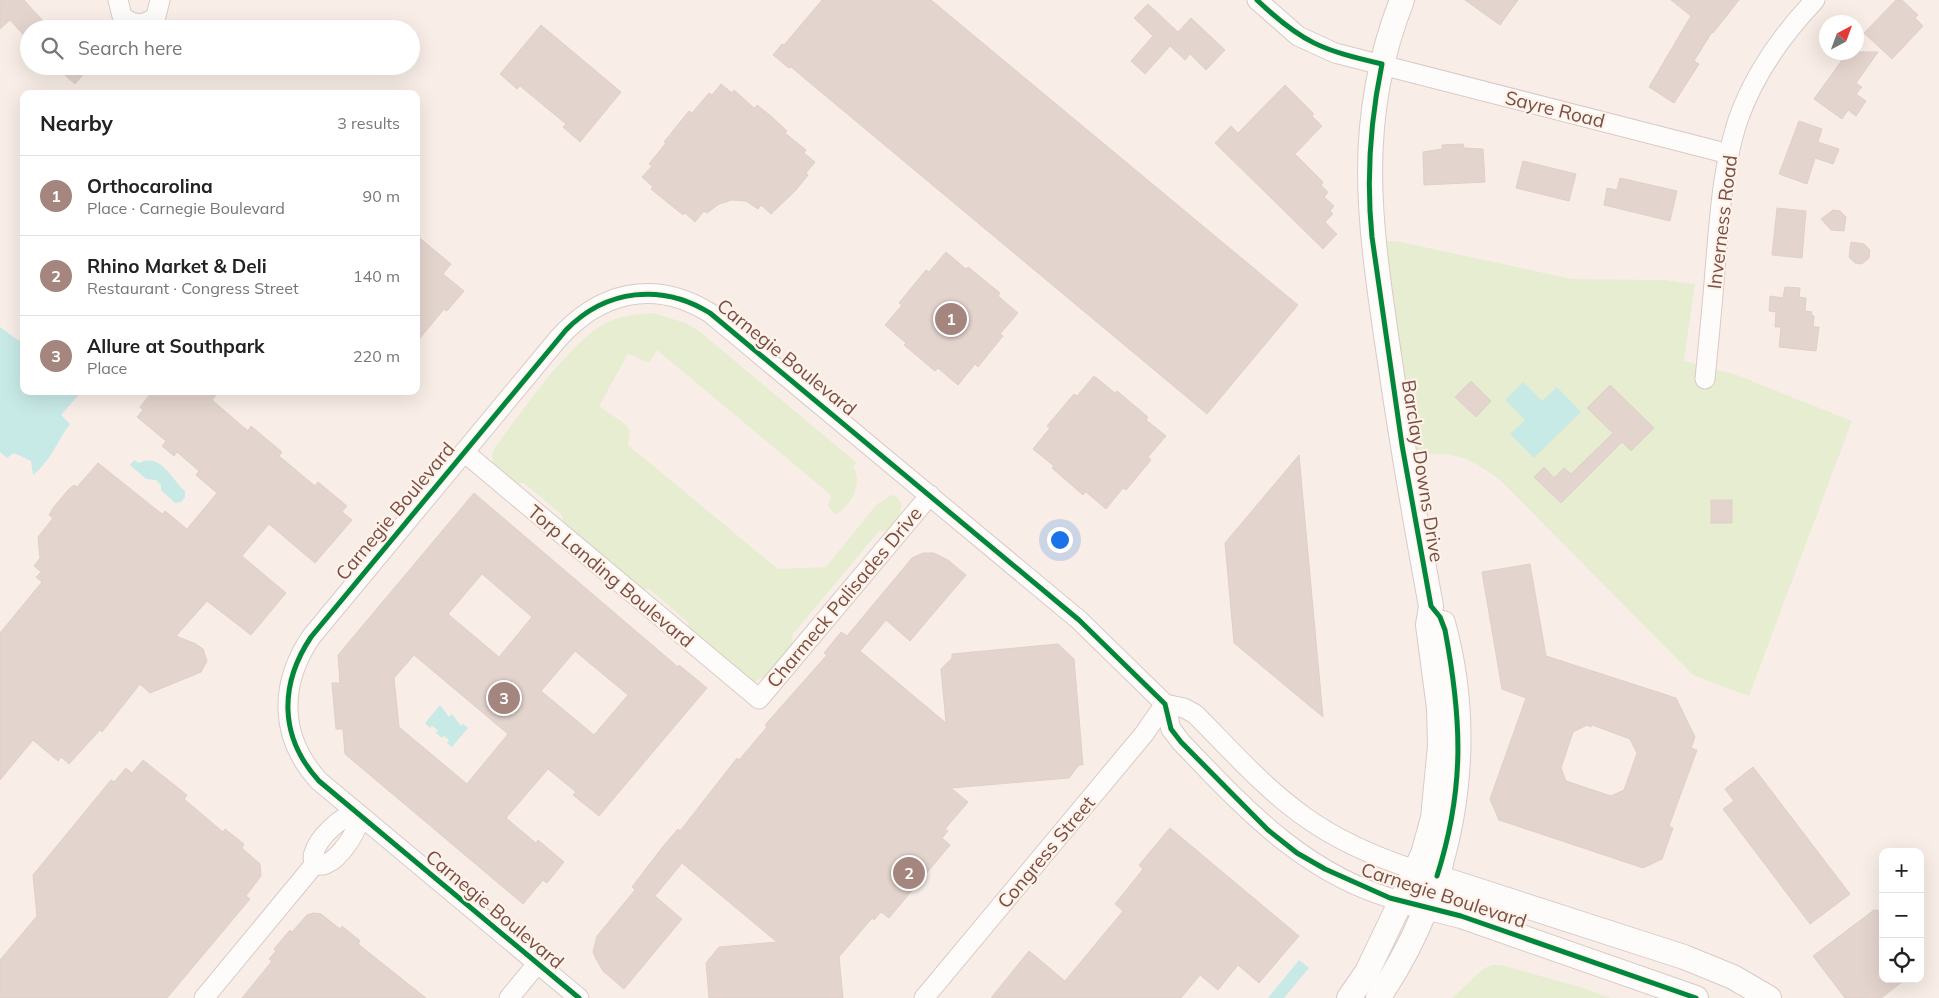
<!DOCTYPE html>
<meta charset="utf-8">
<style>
body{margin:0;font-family:Mulish,sans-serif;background:#f6f6f6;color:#222}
.controls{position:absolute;right:15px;bottom:15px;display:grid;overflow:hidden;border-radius:10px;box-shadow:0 5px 20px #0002}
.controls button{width:45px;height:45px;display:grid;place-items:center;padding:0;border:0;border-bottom:1px solid #e0e0e0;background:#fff;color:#222;font:25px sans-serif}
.compass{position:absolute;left:1819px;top:15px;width:45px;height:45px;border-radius:50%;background:#fff;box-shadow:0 5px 20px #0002;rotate:41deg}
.you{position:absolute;left:1059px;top:539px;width:18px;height:18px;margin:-12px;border:4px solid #fff;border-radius:50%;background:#1a73e8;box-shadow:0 0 0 8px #1a73e833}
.badge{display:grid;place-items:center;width:32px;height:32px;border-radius:50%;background:#a4867e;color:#fff;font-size:16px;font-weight:700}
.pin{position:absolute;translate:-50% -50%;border:2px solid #fff;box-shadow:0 1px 5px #0006}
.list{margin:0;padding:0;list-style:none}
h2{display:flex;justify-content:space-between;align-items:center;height:65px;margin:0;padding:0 20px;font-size:21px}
h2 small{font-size:16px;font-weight:400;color:#767676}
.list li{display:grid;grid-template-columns:32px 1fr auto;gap:15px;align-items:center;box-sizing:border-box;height:80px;padding:0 20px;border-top:1px solid #e0e0e0}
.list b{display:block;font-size:19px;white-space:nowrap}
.list p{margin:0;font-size:16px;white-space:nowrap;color:#767676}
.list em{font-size:16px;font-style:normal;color:#767676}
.icon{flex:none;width:28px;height:28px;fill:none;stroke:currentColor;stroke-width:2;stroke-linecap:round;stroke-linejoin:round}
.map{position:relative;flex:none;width:1939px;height:998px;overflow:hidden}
.search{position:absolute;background:#fff;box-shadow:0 5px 20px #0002;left:20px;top:20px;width:400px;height:55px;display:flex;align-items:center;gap:12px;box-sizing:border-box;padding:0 18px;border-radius:28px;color:#767676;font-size:19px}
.panel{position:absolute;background:#fff;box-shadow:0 5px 20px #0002;left:20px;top:90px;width:400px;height:305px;border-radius:10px}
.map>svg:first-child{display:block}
</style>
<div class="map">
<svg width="1939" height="998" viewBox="0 0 1939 998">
<rect width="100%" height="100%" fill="#f8eee7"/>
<!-- green -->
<g fill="#e7edd0">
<path d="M1381,241H1396L1572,279L1665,280L1695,284L1684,361L1737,375L1852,421L1749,696L1693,675L1499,479C1469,458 1455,451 1418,455Z"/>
<path d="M652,313L686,323L699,331L857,463L853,466C864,483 851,506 835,515L828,506L831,495L657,350L649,363L628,354L599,406L625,424L630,432L628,445L778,569L826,567L876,505L891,495L896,496L902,504L899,517L888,530L879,531L792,635L793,644L767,675L756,681L750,680L689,631L688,622L649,589L640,590L563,525L562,515L524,483L514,484C502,473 486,464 495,447C522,412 567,345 604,324C619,316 636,314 652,313Z"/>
<path d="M1492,965H1501L1580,987L1611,998H1452L1483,969Z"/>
</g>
<!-- water -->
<g fill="#c8eae7">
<path d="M0,327L16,339L24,342V391H82L61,415L70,424C57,441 51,461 33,475L31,461L14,453L7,458L0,452Z"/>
<path d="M1523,382L1542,401L1557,387L1581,412L1534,458L1510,434L1525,420L1505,400Z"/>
<path d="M134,460L139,463C161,452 171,479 185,491V497L181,502L175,503L161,490V485L156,480L146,479L130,465Z"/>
<path d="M440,705L449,717L452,714L461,726L463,724L468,728L452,747L447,743L449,740L444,736L442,738L436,733L438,730L432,726L430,728L425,723Z"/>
<path d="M1299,960L1309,968L1284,998H1268Z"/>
</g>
<!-- building -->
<g fill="#e4d4ce" stroke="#e1cfc9" fill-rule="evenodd">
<path d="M0,0H24L44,22L37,29H29V41L10,20L0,29Z"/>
<path d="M822,0H931L1298,305L1207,414L791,67L789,68L773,55L782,44L784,45Z"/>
<path d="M1465,0H1518L1500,25Z"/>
<path d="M1671,0H1739L1713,33L1712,32L1694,61L1699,64L1674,103L1649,87L1691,16Z"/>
<path d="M1896,0H1902L1918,15L1915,18L1923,26L1892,59L1864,33Z"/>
<path d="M1148,4L1178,32L1191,18L1225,50L1206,70L1190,54L1185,60L1170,46L1145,74L1131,61L1153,36L1134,18Z"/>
<path d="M541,25L621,92L580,142L563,127L566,124L520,86L517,89L500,74Z"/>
<path d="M1848,52H1878L1856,83L1862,87L1856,94L1866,101L1856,116L1848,110L1842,119L1814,99Z"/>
<path d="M55,66H90L75,84Z"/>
<path d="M721,84L732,93L734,90L754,108L757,105L772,117L787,131L785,133L806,150L804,153L815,162L806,173L808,175L796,190L771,214L761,205L758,209L746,201L732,200L719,204L707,213L704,211L695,222L685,213L683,215L651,189L653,187L642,177L652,166L649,164L666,143L664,142L689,111L692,113L709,93L712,95Z"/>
<path d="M1285,85L1314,114L1312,116L1322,126L1295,154L1323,182L1321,185L1328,192L1324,197L1334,206L1330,211L1333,214L1325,222L1337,234L1323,249L1215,143L1231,126L1238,133Z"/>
<path d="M1799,121L1822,129L1818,142L1839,149L1833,164L1815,158L1807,184L1779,174Z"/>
<path d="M1463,144L1464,148L1483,149L1485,182L1424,185L1423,152L1442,149V145Z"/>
<path d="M1523,161L1576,174L1569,201L1516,188Z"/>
<path d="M1620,178L1677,191L1670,221L1604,205L1607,188L1617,190Z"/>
<path d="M1777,208L1806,211L1802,258L1772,255Z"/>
<path d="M1833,210L1840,211L1846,217L1844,231L1831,230L1821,219Z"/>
<path d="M416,235L451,264L443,274L464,291L447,311L444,309L416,343Z"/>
<path d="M1851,242L1864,244L1870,250L1869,258L1862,264L1855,263L1849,257Z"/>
<path d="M946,252L966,269L968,267L1000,293L998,296L1018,313L1000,334L1003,336L978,367L975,364L958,385L938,368L935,371L904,345L906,343L885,325L902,305L899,303L926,270L929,272Z"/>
<path d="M1785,287L1800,288L1799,297L1806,298L1805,311L1812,312L1811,315L1814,316L1813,327H1819L1816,351L1779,347L1781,327H1775L1776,312L1769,311L1770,296L1783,298Z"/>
<path d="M1094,376L1115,393L1117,391L1148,417L1146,420L1166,436L1148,457L1151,460L1126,490L1123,488L1106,509L1086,492L1083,495L1052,468L1054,466L1033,449L1050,428L1047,426L1074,394L1077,396Z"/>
<path d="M1471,381L1491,401L1476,417L1455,397Z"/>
<path d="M1610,385L1654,428L1631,451L1622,442L1561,503L1534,477L1544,467L1554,478L1564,468L1571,474L1613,433L1587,408Z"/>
<path d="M153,391H219L212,400L248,431L251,426L282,452L279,456L315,486L318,482L347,506L342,512L352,520L315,563L269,524L242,556L286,593L251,635L207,601L176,636L196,644L203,649L207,661L201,672L150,693L140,684L102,732L100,730L69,764L61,757L58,761L33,740L0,780V633L42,582L36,577L41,572L34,566L40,558L38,537L53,518L49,515L53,508L68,490L74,485L77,487L98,463L162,514L165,511L187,529L217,493L196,475L199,471L177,452L174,456L162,446L166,441L137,417L143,410L140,407Z"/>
<path d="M1299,455L1323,717L1234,643L1225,543Z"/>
<path d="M474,493L678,667L679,665L707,688L599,816L573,795L576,792L548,769L506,818L536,843L538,840L564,862L547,883L543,880L523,904L345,754L343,729H336L332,683H340L338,655ZM482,574L532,617L499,657L448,614ZM575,651L628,695L594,735L541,691ZM414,655L508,734L467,784L399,727L394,678Z"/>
<rect x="1711" y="500" width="21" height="23"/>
<path d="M923,553H934L948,560L966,575L910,641L886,620L860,651L946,723L941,669L952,658V654L1058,644L1074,659L1083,765H1079L1069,778L951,788L968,802L945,829L948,831L942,838L950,845L889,918L881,912L874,920L872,918L839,957L843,998H709L706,963L719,947L777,942L682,863L655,896L682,919L624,989L603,971L596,959L593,952L597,936L635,890L632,887L661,849L678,829L680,831L737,758L739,760L767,727L765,725L827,655L824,653L841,632L847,636L912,558Z"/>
<path d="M1530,564L1546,656L1676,698L1695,737L1691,748L1697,750L1669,826L1673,828L1662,859L1643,868L1499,820L1490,799L1526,698L1502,689L1482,572ZM1587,725L1591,727L1592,725L1630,739L1637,753L1624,790L1611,796L1566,781L1561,768L1573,732Z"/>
<path d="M143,760L187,795L184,799L223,832L225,829L244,844L242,848L260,864L261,876L246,896L250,899L167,998H0V960L37,916L33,875L111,780L114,782L126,768L132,773Z"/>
<path d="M1753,767L1850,894L1810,924L1723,809L1734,801L1725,789Z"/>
<path d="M1170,828L1299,936L1259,983L1238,965L1218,990L1200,975L1181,998H991L1029,951L1065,981L1123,911L1115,904L1143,869L1139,865Z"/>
<path d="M1874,910L1883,911V979H1906L1881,998H1845L1813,956Z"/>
<path d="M314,913L321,914L340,929L342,926L360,941L358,944L426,998H242L272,961L269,959L276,951L274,949L290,930L292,932L307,915Z"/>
</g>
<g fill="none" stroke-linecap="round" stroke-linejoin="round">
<!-- minor casing -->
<g stroke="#d9cac5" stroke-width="21">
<g id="minor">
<path d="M118,0L122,16C133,26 146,26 156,16L160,0"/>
<path d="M1257,0L1298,36L1335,53L1729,154"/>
<path d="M1705,379C1709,339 1713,299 1716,258C1720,212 1723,165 1738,120C1754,74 1781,36 1815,0"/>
<path d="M464,452L759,699L930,495"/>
<path d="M1165,704L1184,708L1195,714C1230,749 1264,788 1305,817C1338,841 1376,857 1415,870"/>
<path d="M358,814C362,828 339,859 326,864C322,866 318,865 314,865C314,861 312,857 314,853C318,838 342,814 358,814Z"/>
<path d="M204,998L314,865"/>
<path d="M509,998L537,964"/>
<path d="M579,998L319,781C279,737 279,685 311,637L557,340C599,292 654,278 710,313L1079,620L1165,704L1171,729L1181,742C1245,809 1307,877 1401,901"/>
<path d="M924,998L1144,734L1165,704"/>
</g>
</g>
<!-- tertiary casing -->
<g stroke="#d9cac5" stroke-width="26">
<g id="tertiary">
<path d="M1421,872L1684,957L1733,977L1769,998"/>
<path d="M1410,903L1461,916L1696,998"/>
<path d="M1349,998L1367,972L1401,901L1423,854L1433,818L1440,746L1439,708L1428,625L1431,606C1416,525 1402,444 1390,362C1371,232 1352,127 1402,0"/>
<path d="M1378,998C1452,890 1478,750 1443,623"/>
</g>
</g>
<!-- minor -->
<use href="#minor" stroke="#fefcfb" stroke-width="19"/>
<!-- tertiary -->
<use href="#tertiary" stroke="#fefcfb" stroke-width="24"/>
<!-- cycleway casing -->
<g stroke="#fff2e9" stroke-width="8">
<g id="cycleway">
<path d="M1257,0C1302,43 1322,50 1382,64C1370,122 1366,178 1372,237L1402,445L1431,606L1440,617L1445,630C1462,720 1465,788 1437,876"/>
<path d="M579,998L319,781C279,737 279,685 311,637L566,330C606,289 662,283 710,313L1079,620L1165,704L1171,729L1181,742L1268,830L1297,853L1325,869L1390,898L1461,916L1696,998"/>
</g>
</g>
<!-- cycleway -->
<use href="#cycleway" stroke="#00873e" stroke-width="5"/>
</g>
<g text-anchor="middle" stroke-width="4.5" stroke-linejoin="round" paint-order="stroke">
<!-- street labels -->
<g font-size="19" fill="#774e46" stroke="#fff2e9">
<text transform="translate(1555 109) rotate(14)" y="7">Sayre Road</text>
<text transform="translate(1722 222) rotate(-83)" y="7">Inverness Road</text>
<text transform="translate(787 357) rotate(39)" y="7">Carnegie Boulevard</text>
<text transform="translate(1423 471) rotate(81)" y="7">Barclay Downs Drive</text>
<text transform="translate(395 511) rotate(-50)" y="7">Carnegie Boulevard</text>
<text transform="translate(611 576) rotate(40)" y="7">Torp Landing Boulevard</text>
<text transform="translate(844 597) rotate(-50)" y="7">Charmeck Palisades Drive</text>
<text transform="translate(1046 852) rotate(-50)" y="7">Congress Street</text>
<text transform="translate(1444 895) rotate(18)" y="7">Carnegie Boulevard</text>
<text transform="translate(495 909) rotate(40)" y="7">Carnegie Boulevard</text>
</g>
</g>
</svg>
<div class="controls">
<button>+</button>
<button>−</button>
<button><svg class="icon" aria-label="locate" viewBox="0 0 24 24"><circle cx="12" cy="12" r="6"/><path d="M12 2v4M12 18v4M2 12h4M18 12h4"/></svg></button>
</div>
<svg class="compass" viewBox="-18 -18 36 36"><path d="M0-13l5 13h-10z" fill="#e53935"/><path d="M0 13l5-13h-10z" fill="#767676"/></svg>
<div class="you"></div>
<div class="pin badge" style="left:951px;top:319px">1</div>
<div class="pin badge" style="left:909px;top:873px">2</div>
<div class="pin badge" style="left:504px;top:698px">3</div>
<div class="search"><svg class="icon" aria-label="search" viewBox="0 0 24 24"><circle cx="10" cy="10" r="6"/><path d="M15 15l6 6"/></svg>Search here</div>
<section class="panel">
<h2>Nearby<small>3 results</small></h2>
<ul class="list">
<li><span class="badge">1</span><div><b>Orthocarolina</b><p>Place · Carnegie Boulevard</p></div><em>90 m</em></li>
<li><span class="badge">2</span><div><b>Rhino Market &amp; Deli</b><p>Restaurant · Congress Street</p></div><em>140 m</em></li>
<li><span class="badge">3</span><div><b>Allure at Southpark</b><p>Place</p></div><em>220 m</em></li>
</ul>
</section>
</div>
